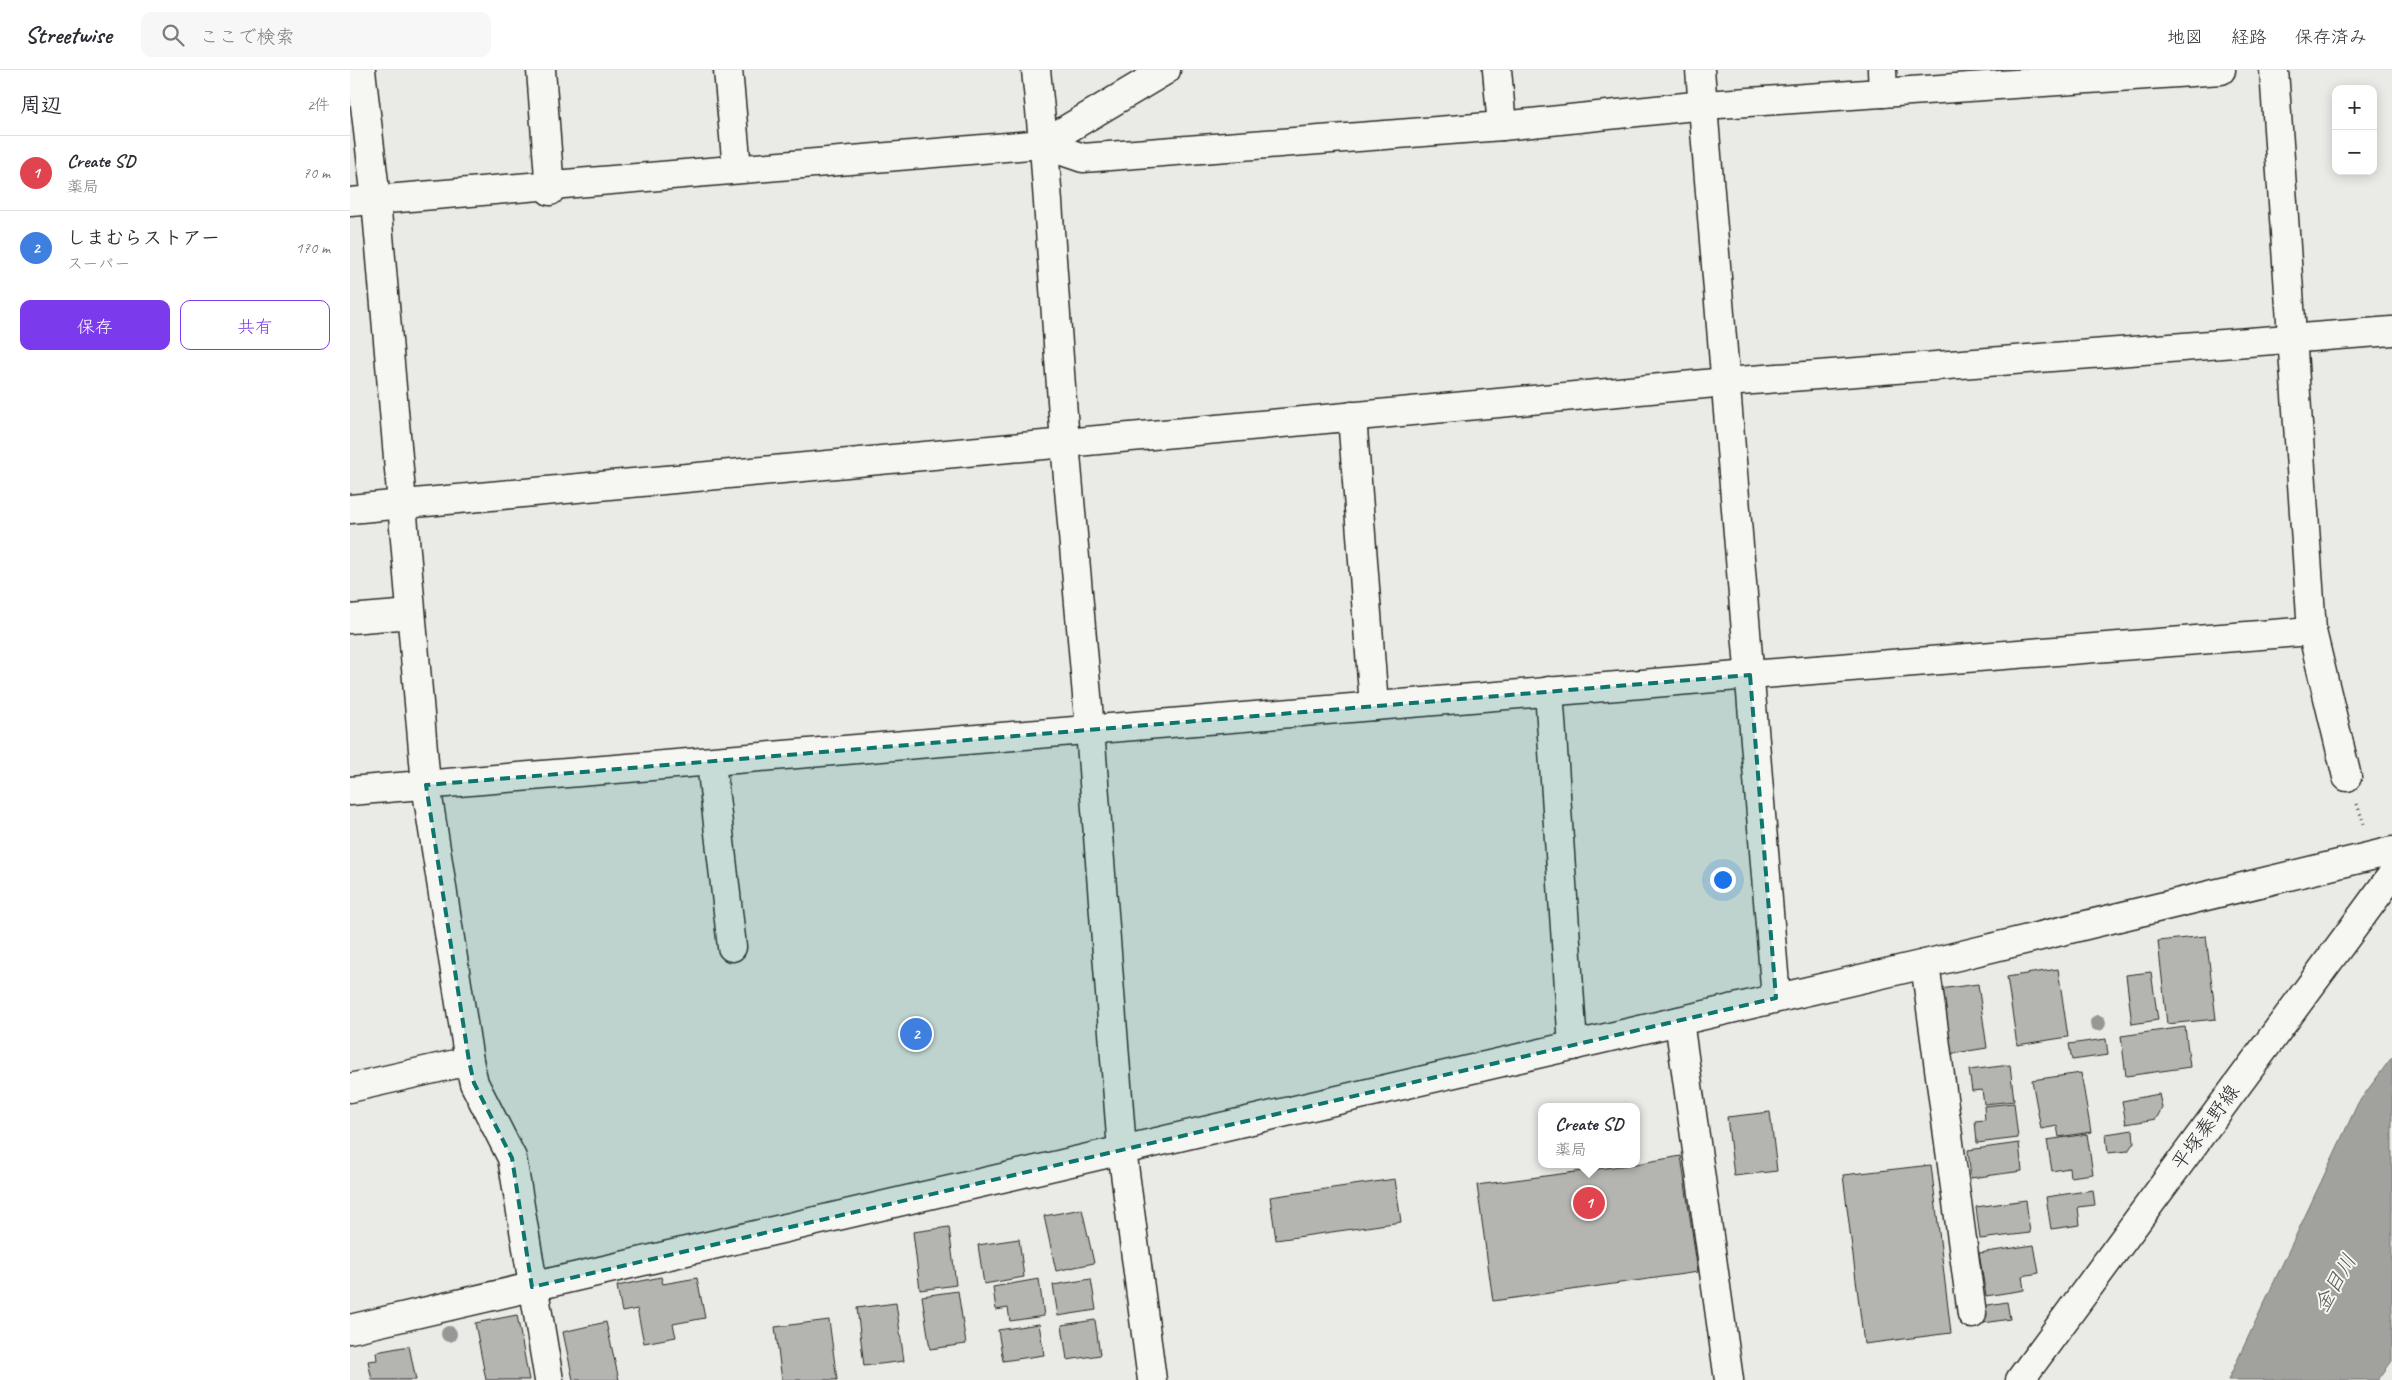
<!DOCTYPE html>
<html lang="ja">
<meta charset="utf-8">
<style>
body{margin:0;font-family:Caveat,"Klee One",sans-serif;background:#f7f7f7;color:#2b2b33}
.controls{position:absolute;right:15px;top:15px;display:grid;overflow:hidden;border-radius:10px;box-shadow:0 2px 12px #0003}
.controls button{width:45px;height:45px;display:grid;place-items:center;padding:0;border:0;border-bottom:1px solid #e1e1e2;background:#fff;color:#2b2b33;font:25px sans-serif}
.you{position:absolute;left:1372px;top:809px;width:18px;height:18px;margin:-12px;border:4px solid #fff;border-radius:50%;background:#1a73e8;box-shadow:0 0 0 8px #1a73e833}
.badge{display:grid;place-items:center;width:32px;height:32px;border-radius:50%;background:#7c3aed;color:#fff;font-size:16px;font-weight:700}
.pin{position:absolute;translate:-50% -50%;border:2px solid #fff;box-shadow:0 1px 5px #0006}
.popup{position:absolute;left:1188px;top:1033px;width:102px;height:65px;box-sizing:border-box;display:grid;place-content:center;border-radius:10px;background:#fff;filter:drop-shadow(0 1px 4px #0005);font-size:16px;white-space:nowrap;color:#7c7c81}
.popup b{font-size:19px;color:#2b2b33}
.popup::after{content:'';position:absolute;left:50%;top:100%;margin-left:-10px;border:10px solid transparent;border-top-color:#fff}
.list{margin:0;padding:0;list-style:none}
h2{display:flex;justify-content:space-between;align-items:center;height:65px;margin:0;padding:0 20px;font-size:21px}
h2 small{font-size:16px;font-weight:400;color:#7c7c81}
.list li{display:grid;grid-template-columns:32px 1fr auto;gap:15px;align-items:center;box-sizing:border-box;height:75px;padding:0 20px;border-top:1px solid #e1e1e2}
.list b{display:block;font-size:19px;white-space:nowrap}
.list p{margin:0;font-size:16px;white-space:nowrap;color:#7c7c81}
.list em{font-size:16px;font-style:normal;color:#7c7c81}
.actions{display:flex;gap:10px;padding:15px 20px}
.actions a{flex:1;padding:11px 0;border:1px solid #7c3aed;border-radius:10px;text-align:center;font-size:18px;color:#7c3aed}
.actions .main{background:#7c3aed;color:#fff}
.icon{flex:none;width:28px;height:28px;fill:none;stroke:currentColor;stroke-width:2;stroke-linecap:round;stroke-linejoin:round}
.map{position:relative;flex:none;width:2042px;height:1310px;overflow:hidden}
header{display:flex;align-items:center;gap:30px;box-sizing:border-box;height:70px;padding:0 25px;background:#fff;border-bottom:1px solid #e1e1e2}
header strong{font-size:24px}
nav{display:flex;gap:28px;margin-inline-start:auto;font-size:18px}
.search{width:350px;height:45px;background:#f7f7f7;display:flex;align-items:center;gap:12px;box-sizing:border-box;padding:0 18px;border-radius:10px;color:#7c7c81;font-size:19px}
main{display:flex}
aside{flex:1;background:#fff}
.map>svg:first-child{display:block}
</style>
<header>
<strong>Streetwise</strong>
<div class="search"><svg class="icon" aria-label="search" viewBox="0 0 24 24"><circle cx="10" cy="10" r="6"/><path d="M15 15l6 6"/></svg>ここで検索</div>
<nav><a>地図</a><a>経路</a><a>保存済み</a></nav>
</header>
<main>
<aside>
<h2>周辺<small>2件</small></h2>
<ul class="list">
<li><span class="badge" style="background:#e0444e">1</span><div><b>Create SD</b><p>薬局</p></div><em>70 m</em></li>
<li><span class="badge" style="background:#3f7fe0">2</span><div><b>しまむらストアー</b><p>スーパー</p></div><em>170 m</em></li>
</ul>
<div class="actions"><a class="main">保存</a><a>共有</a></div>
</aside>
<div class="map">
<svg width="2042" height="1310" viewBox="0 0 2042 1310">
<rect width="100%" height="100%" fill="#eaeae6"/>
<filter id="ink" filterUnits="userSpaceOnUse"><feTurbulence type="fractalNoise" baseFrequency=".02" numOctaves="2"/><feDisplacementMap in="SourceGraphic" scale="10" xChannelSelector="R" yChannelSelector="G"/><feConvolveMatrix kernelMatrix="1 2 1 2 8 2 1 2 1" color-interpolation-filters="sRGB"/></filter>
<g filter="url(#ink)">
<!-- water -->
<path fill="#a1a19e" stroke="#727270" d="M2042,987V1291L2028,1310H1878L2008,1033Z"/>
<!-- building -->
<g fill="#b4b4b1" stroke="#2b2b2b">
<path d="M1856,866L1866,949L1817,954L1808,871Z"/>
<path d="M1708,899L1718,967L1667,975L1657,907Z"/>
<path d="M1801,902L1808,950L1782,954L1776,905Z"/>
<path d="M1628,914L1637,978L1599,984L1590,919Z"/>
<path d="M1835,957L1840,997L1776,1006L1771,966Z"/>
<path d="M1756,969L1758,985L1722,990L1719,974Z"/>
<path d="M1660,995L1664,1031L1634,1034L1632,1020L1622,1021L1619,1000Z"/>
<path d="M1731,1003L1741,1062L1709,1067L1707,1056L1691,1059L1682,1010Z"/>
<path d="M1809,1024L1812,1038L1806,1049L1776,1054L1772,1031Z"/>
<path d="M1664,1033L1668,1068L1627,1073L1625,1051L1635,1050L1634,1036Z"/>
<path d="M1420,1042L1427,1101L1384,1106L1377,1047Z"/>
<path d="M1783,1060L1784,1072L1778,1081L1758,1083L1756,1064Z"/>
<path d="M1737,1064L1743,1104L1720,1107L1719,1098L1702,1101L1697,1070Z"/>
<path d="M1669,1073L1672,1101L1621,1108L1618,1080Z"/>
<path d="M1331,1086L1348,1202L1143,1231L1127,1115L1286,1094Z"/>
<path d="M1581,1095L1601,1263L1514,1274L1493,1105Z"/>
<path d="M1045,1109L1051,1152L926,1170L920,1127Z"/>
<path d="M1743,1120L1745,1135L1728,1137L1730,1155L1701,1159L1696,1127Z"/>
<path d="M1676,1130L1680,1163L1630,1169L1626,1137Z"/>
<path d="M732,1139L744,1193L706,1201L694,1146Z"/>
<path d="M599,1157L606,1215L570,1220L563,1162Z"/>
<path d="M669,1169L674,1207L634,1214L628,1175Z"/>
<path d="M1684,1175L1689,1203L1672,1206L1674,1220L1636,1226L1629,1183Z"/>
<path d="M311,1207L313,1214L347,1208L355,1248L323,1254L326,1267L294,1273L287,1239L272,1242L267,1216Z"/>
<path d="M689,1209L694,1246L660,1251L658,1238L646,1240L643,1217Z"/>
<path d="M741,1209L746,1240L708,1246L703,1215Z"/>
<path d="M608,1221L616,1274L580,1279L572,1226Z"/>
<path d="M1657,1232L1660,1249L1634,1253L1632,1236Z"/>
<path d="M546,1233L554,1291L514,1296L507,1238Z"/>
<path d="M167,1245L179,1310H136L125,1253Z"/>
<path d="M479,1250L487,1310H432L425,1257Z"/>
<path d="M745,1250L750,1285L717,1290L712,1255Z"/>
<path d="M256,1252L269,1310H223L213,1262Z"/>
<path d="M689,1254L694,1285L653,1291L648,1260Z"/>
<path d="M59,1276L66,1310H22L18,1291L27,1290L26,1282Z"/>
</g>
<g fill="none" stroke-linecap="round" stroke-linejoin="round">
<!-- minor casing -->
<g stroke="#2b2b2b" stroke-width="31">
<g id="minor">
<path d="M11,0L26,130L76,715L119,991L124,1013L162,1088L199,1310"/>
<path d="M191,0L200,121"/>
<path d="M378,0L387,99"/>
<path d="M686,0L695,90L715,373L740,660L772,1080L802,1310"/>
<path d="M1147,0L1152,56"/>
<path d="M1350,0L1426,928"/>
<path d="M1532,0L1533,23"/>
<path d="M1924,0L1962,561L1997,707"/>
<path d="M692,74L816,0"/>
<path d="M0,132L692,74L733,88L1152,56L1354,35L1871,0"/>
<path d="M1002,346L1024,636"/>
<path d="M0,439L1376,312L2042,261"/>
<path d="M0,549L61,544"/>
<path d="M1199,621L1223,976"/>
<path d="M361,692L382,877"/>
<path d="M0,721L1400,605L1962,561"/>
<path d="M1575,894L1622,1244"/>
<path d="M1329,951L1379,1310"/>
<path d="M0,1018L119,991"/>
<path d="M0,1259L1575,894L2042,781"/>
</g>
</g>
<!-- major casing -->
<g stroke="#2b2b2b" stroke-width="31">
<path id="major" d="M1670,1310L2042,805"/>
</g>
<!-- path -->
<path stroke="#2b2b2b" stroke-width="3" stroke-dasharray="1 4" stroke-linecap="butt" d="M2007,734L2015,757"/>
<!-- minor -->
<use href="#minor" stroke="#f6f6f2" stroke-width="28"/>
<!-- major -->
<use href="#major" stroke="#f6f6f2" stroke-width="28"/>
</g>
<!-- trees -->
<g fill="#979795">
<circle cx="1748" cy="953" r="8"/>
<circle cx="99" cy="1264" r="8"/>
</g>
</g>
<!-- marked area -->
<path fill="#0f766e" fill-opacity="0.2" stroke="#0f766e" stroke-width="4" stroke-dasharray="10 6" stroke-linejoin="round" d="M1400,605L1426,928L182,1217L162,1088L124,1013L119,991L76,715Z"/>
<g text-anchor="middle" stroke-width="4" stroke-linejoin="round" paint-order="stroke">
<!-- street labels -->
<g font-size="20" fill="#2b2b2b" stroke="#f6f6f2">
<text transform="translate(1855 1057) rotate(-54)" y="7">平塚秦野線</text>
</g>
<!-- water labels -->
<g font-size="21" font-style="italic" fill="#545453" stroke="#f6f6f2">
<text transform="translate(1985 1213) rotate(-60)" y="7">金目川</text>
</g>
</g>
</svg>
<div class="controls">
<button>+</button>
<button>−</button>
</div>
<div class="you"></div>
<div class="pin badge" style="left:1239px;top:1133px;background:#e0444e">1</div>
<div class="popup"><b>Create SD</b>薬局</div>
<div class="pin badge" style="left:566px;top:964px;background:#3f7fe0">2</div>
</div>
</main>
